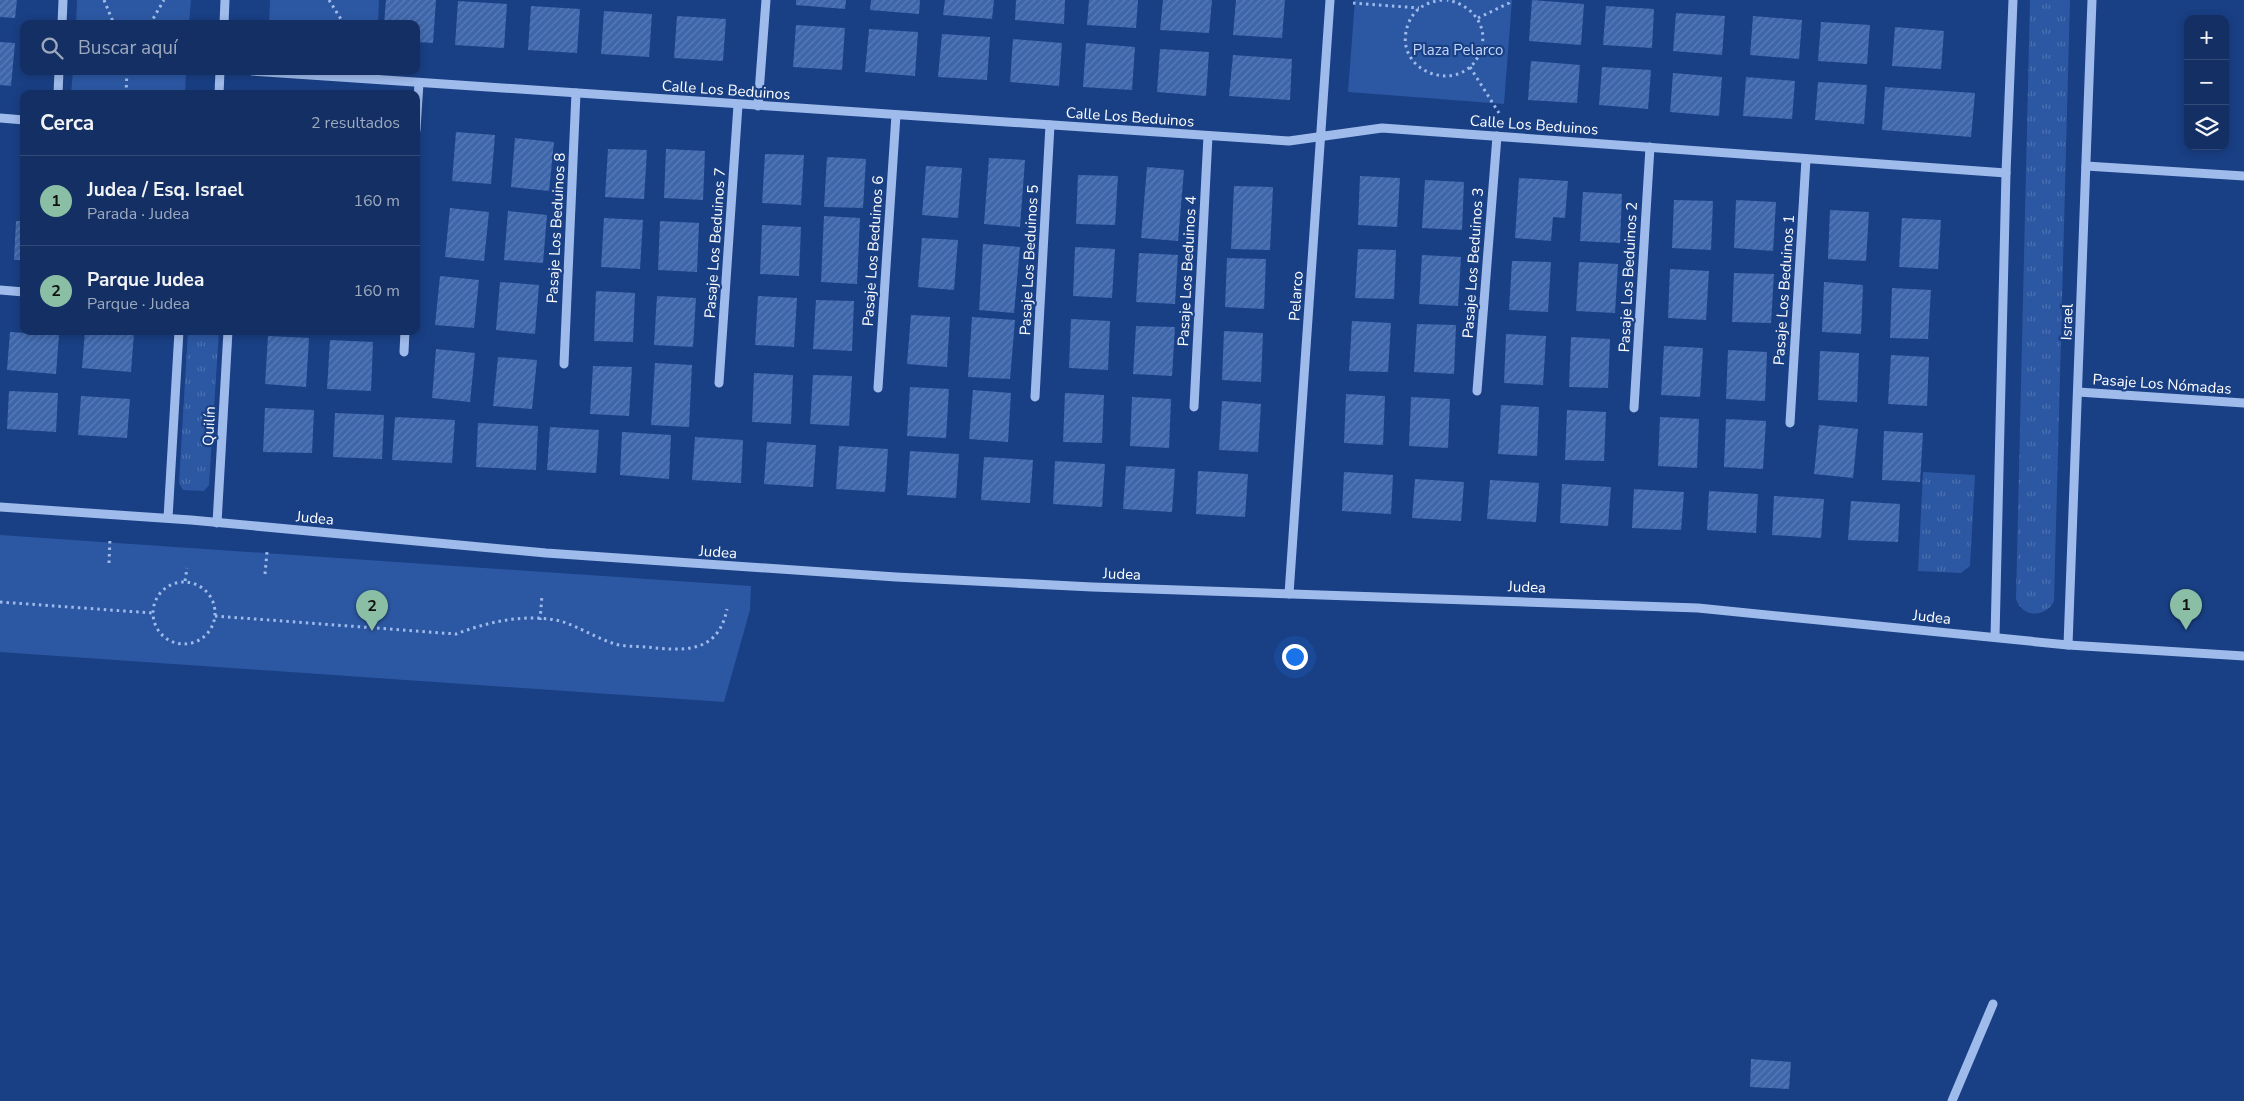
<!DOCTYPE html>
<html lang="es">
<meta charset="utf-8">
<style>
body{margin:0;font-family:"Nunito Sans",sans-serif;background:#1c3769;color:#f1f3f6}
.controls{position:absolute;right:15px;top:15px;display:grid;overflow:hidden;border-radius:10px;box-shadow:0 2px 8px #0003}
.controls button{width:45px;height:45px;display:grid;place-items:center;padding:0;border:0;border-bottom:1px solid #324a78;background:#132f63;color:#f1f3f6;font:25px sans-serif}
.you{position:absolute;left:1294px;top:656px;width:18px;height:18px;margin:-12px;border:4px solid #fff;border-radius:50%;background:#1a73e8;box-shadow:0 0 0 8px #1a73e833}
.badge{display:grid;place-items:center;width:32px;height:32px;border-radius:50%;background:#8abfa5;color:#111;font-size:16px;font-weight:700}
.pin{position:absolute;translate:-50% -41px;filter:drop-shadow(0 1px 2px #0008)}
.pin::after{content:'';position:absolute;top:26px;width:18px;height:15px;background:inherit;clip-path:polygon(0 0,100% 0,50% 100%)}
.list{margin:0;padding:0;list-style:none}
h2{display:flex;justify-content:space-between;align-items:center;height:65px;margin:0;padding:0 20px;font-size:21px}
h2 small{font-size:16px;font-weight:400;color:#9da9be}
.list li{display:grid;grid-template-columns:32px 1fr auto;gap:15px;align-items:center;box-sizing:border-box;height:90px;padding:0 20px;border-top:1px solid #324a78}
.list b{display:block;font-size:19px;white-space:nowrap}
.list p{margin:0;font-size:16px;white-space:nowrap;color:#9da9be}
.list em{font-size:16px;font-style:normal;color:#9da9be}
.icon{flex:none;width:28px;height:28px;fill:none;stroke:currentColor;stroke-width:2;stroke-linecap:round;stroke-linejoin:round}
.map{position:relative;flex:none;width:2244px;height:1101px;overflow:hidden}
.search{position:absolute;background:#132f63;box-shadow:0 2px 8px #0003;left:20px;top:20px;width:400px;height:55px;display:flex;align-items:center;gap:12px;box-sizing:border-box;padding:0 18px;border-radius:10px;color:#9da9be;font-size:19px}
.panel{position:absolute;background:#132f63;box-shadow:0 2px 8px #0003;left:20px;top:90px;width:400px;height:245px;border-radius:10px}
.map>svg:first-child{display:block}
</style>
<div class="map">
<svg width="2244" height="1101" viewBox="0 0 2244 1101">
<defs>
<pattern id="grass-tufts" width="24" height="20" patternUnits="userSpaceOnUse" patternTransform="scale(1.25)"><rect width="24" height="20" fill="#2c58a3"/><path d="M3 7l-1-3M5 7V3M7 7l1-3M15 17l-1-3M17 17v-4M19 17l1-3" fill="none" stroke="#4c71b1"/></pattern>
<pattern id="building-hatch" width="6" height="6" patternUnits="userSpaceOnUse" patternTransform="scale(1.25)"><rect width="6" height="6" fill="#3e66ab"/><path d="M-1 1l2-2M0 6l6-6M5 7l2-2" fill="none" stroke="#5b7db8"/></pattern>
</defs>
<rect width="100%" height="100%" fill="#193f84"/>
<!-- grass -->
<g fill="url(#grass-tufts)">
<path d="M2030,0H2070L2054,601C2046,618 2022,618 2016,599Z"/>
<path d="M188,331H219L209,485L204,491L183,490L179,483Z"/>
<path d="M1923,472L1975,475L1970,566L1961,573L1918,571Z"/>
</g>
<!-- park -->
<g fill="#2c58a3">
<path d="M77,0H191L189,24H76Z"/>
<path d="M270,0H379L378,24H269Z"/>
<path d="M1355,0H1512L1504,104L1348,92Z"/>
<path d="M73,71H186L185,94H71Z"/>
<path d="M0,535L751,586L750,610L724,702L0,652Z"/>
</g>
<!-- building -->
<g fill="url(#building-hatch)">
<path d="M0,0H17L15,18L0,17Z"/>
<path d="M386,0H436L433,43L416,42V24H384Z"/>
<path d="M796,0H846L845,9L796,5Z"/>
<path d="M871,0H920L919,14L870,10Z"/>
<path d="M945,0H994L992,19L943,15Z"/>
<path d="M1016,0H1065L1064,24L1015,20Z"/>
<path d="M1089,0H1138L1136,28L1087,25Z"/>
<path d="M1163,0H1212L1209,33L1160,30Z"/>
<path d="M1236,0H1285L1282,38L1233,35Z"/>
<path d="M1532,0L1584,4L1581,45L1529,41Z"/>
<path d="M458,1L507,4L504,48L455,45Z"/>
<path d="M531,6L580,9L577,53L528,50Z"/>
<path d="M1606,6L1654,9L1652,48L1603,45Z"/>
<path d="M604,11L652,14L649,57L601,54Z"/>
<path d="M1676,13L1725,16L1722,55L1673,51Z"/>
<path d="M677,16L726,19L723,61L674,58Z"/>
<path d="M1753,16L1802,20L1799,59L1750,55Z"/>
<path d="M1821,22L1870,25L1867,64L1818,61Z"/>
<path d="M796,25L845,28L842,70L793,67Z"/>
<path d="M1895,27L1944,31L1941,69L1892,66Z"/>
<path d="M869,29L918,32L915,76L865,72Z"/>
<path d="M942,34L990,37L987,80L938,77Z"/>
<path d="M1013,39L1062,43L1059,86L1010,82Z"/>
<path d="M0,42L15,43L11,86L0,85Z"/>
<path d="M1086,43L1135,47L1132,90L1083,87Z"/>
<path d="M1160,49L1209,52L1206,96L1157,92Z"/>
<path d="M1233,55L1292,59L1290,100L1229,96Z"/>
<path d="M1531,61L1580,65L1577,103L1528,100Z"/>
<path d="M1602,67L1651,70L1648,109L1599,105Z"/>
<path d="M1673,73L1722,77L1719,116L1670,112Z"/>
<path d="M1746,77L1795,81L1792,119L1743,116Z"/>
<path d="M1818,82L1867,85L1864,124L1815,120Z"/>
<path d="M1885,87L1975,93L1971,137L1882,130Z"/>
<path d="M456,132L495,135L491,184L452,181Z"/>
<path d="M515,138L554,142L549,191L511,187Z"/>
<path d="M608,149L647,150L644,199L605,197Z"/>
<path d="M666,149L705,151L703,200L664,198Z"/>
<path d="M765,154L804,155L801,205L762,203Z"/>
<path d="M827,157L866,159L863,208L824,207Z"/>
<path d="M989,158L1025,160L1020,227L984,224Z"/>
<path d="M22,164H24V198H20Z"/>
<path d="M926,166L962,168L958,218L922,215Z"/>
<path d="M1147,167L1184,170L1178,241L1141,238Z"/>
<path d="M1078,175L1118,176L1115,225L1076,224Z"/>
<path d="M1360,176L1400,178L1397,227L1358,225Z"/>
<path d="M1519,178L1568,181L1565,218L1553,217L1551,241L1515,238Z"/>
<path d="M1425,180L1464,182L1462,230L1422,228Z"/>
<path d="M1234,186L1273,187L1270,250L1231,249Z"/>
<path d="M1583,192L1622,194L1620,243L1580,241Z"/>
<path d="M1674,200L1713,201L1711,250L1672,248Z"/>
<path d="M1736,200L1776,202L1773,251L1734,248Z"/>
<path d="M450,208L489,212L484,261L445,257Z"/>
<path d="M1830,210L1869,212L1866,261L1828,259Z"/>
<path d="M508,211L547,215L543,263L504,260Z"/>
<path d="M824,216L860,218L857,284L821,282Z"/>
<path d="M604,218L643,220L640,269L601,267Z"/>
<path d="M1902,218L1941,220L1938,269L1899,267Z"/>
<path d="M16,221H24V260H14Z"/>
<path d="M660,221L699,223L697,272L658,270Z"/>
<path d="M762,225L801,227L799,276L760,274Z"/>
<path d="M922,238L958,240L954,290L918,287Z"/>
<path d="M983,244L1020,247L1014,313L979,310Z"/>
<path d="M1075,247L1115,249L1112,298L1073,296Z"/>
<path d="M1358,249L1396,250L1394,299L1355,298Z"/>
<path d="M1139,253L1178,255L1175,304L1136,302Z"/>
<path d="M1422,255L1461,257L1458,306L1419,304Z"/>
<path d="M1227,258L1266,259L1264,309L1225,307Z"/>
<path d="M1512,261L1551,262L1548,312L1509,310Z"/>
<path d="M1579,262L1618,264L1615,313L1576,311Z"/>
<path d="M1670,269L1709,271L1706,320L1668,318Z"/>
<path d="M1734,273L1774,274L1771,323L1732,322Z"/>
<path d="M440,276L479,280L474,328L435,325Z"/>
<path d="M500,282L539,285L535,334L496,330Z"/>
<path d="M1824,282L1863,285L1861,334L1822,332Z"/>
<path d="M1892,288L1931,290L1928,339L1890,338Z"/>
<path d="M596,291L635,293L633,342L594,341Z"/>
<path d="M657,296L696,298L693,347L654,345Z"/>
<path d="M758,296L797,298L794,347L755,345Z"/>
<path d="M816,300L854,301L852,351L813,349Z"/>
<path d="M911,315L950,317L947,367L907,364Z"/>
<path d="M972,317L1015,320L1010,379L968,377Z"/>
<path d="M1071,319L1110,321L1108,370L1069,368Z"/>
<path d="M1352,321L1391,323L1388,372L1349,371Z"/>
<path d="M1417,324L1456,325L1454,374L1414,372Z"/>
<path d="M1136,326L1175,327L1172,376L1133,374Z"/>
<path d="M85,331L134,333L131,372L82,368Z"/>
<path d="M1224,331L1263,333L1261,382L1222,380Z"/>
<path d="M10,332L59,335L56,374L7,370Z"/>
<path d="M1506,334L1546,336L1543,385L1504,383Z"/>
<path d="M268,336L309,338L306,387L265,384Z"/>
<path d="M1571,337L1610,339L1608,388L1569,387Z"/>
<path d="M330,340L373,342L371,391L327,389Z"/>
<path d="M1664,346L1703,348L1700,397L1661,395Z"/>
<path d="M436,349L475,353L470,402L432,398Z"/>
<path d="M1728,350L1767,352L1765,401L1726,399Z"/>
<path d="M1820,351L1859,353L1857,402L1818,400Z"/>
<path d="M1891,355L1929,357L1927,406L1888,404Z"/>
<path d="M498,357L537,360L532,409L493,406Z"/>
<path d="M655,363L692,365L689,427L651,425Z"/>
<path d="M593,366L632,367L629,416L590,414Z"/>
<path d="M754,373L793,375L791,424L752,422Z"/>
<path d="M813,375L852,376L849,426L810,424Z"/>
<path d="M910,387L949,389L946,438L907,436Z"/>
<path d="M973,390L1011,393L1008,442L969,439Z"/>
<path d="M9,391L58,393L56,432L7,429Z"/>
<path d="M1065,393L1104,395L1102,443L1063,442Z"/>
<path d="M1346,394L1385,396L1383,445L1344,443Z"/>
<path d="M81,396L130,399L127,438L78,435Z"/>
<path d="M1132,397L1171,399L1169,448L1130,446Z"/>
<path d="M1411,397L1450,399L1448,448L1409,446Z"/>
<path d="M1222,401L1261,404L1258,452L1219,450Z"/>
<path d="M1501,405L1539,407L1537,456L1498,454Z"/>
<path d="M265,408L314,410L312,453L263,452Z"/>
<path d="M1567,410L1606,412L1604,461L1565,460Z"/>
<path d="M335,413L384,415L382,459L333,457Z"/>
<path d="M395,417L455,420L452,463L392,460Z"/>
<path d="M1660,417L1699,419L1697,468L1658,466Z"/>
<path d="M1726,419L1766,421L1763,469L1724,467Z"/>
<path d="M478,423L538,426L536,470L476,467Z"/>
<path d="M1819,425L1858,429L1853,478L1814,474Z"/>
<path d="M550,427L599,430L596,473L547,470Z"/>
<path d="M1884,431L1923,433L1920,482L1882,480Z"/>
<path d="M622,432L671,435L669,479L620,475Z"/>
<path d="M695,437L743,440L741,483L692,480Z"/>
<path d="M767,442L816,445L813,487L764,484Z"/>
<path d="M839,446L888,449L885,492L836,489Z"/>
<path d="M910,451L959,454L956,498L907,495Z"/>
<path d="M984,457L1033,460L1030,503L981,500Z"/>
<path d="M1055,461L1105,464L1102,507L1053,504Z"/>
<path d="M1126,466L1175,469L1172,512L1123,509Z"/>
<path d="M1198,471L1248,474L1245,517L1196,514Z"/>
<path d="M1344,472L1393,475L1391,514L1342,511Z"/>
<path d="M1415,479L1464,482L1461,521L1412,518Z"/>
<path d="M1490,480L1539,483L1536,522L1487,519Z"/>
<path d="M1562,484L1611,487L1608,526L1560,523Z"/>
<path d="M1634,489L1684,492L1681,530L1632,528Z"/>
<path d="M1709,491L1758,494L1756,533L1707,530Z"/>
<path d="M1774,496L1824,499L1821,538L1772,535Z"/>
<path d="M1851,501L1900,504L1898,542L1848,540Z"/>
<path d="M1751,1059L1791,1062L1789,1089L1750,1087Z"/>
</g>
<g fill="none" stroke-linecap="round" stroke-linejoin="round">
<!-- path -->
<g stroke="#9fbbec" stroke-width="3" stroke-dasharray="2.5 4" stroke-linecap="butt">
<path d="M104,0L114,24"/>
<path d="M329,0L344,24"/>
<path d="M1442,0C1427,2 1415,8 1409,22C1387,74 1469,100 1482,46C1487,22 1469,4 1447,0"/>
<path d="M1353,3L1419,8"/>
<path d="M1478,18L1509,3L1510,0"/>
<path d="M150,24L164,0"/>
<path d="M1470,67L1499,113"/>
<path d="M126,94L127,71"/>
<path d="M109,563L110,538"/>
<path d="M265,574L267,552"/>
<path d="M185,581L187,568"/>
<circle cx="184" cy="613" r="31"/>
<path d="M0,602L152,613"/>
<path d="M215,616L456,634C488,622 525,613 560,621C578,626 594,637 612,643C622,647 636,646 646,647C684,651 718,654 727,609"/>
<path d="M540,620L542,595"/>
</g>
<!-- minor -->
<g stroke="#9fbbec" stroke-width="9">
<path d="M62,24L63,0"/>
<path d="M224,24L225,0"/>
<path d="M252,71L1289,141L1382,128L2006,173"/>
<path d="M58,94L59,71"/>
<path d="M219,94L220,71"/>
<path d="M758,106L766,0"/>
<path d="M0,118L24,120"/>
<path d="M416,130L419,83"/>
<path d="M2086,166L2244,176"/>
<path d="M0,290L24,292"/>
<path d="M404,352L405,331"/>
<path d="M564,364L576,93"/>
<path d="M719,383L738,105"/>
<path d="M878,388L896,115"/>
<path d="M1477,391L1497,136"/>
<path d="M2078,392L2244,403"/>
<path d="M1035,397L1050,125"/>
<path d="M1194,407L1208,136"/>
<path d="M1634,408L1650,147"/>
<path d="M1790,423L1806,159"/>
<path d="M0,507L191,520L546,553L896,577L1092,587L1698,608L2068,645L2244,656"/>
<path d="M168,518L179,331"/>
<path d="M217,523L228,331"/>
<path d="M1289,594L1330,0"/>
<path d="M1995,637L2006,173L2013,0"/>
<path d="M2068,645L2092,0"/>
<path d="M1952,1101L1993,1004"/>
</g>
</g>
<g text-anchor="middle" stroke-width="4.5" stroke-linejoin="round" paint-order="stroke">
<!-- park labels -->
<g font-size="15" fill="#c4d7f9" stroke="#193f84">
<text x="1458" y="55">Plaza Pelarco</text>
</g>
<!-- street labels -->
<g font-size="15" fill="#fff" stroke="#193f84">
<text transform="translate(726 90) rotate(4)" y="5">Calle Los Beduinos</text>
<text transform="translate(1130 117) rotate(4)" y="5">Calle Los Beduinos</text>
<text transform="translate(1534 125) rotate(4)" y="5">Calle Los Beduinos</text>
<text transform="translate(556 228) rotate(-87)" y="5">Pasaje Los Beduinos 8</text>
<text transform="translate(715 243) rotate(-86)" y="5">Pasaje Los Beduinos 7</text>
<text transform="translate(873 251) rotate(-86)" y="5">Pasaje Los Beduinos 6</text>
<text transform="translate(1029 260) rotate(-87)" y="5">Pasaje Los Beduinos 5</text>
<text transform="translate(1473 263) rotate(-86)" y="5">Pasaje Los Beduinos 3</text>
<text transform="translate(1187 271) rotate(-87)" y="5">Pasaje Los Beduinos 4</text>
<text transform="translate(1628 277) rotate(-87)" y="5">Pasaje Los Beduinos 2</text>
<text transform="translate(1784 290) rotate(-86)" y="5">Pasaje Los Beduinos 1</text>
<text transform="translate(1296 296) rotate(-86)" y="5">Pelarco</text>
<text transform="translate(2067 322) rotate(-88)" y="5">Israel</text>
<text transform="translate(2162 384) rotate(4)" y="5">Pasaje Los Nómadas</text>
<text transform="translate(209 426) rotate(-87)" y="5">Quilín</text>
<text transform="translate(315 518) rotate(5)" y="5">Judea</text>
<text transform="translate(718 552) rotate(4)" y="5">Judea</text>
<text transform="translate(1122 574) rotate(2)" y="5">Judea</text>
<text transform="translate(1527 587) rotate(2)" y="5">Judea</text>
<text transform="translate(1932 617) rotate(6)" y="5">Judea</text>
</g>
</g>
</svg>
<div class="controls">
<button>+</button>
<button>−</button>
<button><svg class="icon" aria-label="layers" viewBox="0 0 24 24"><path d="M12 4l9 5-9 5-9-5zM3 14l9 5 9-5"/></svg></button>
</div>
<div class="you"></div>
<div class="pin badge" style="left:2186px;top:630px">1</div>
<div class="pin badge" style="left:372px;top:631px">2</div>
<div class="search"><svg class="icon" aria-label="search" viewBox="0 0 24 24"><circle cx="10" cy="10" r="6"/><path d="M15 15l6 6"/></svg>Buscar aquí</div>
<section class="panel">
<h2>Cerca<small>2 resultados</small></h2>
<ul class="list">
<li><span class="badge">1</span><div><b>Judea / Esq. Israel</b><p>Parada · Judea</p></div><em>160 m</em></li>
<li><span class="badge">2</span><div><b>Parque Judea</b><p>Parque · Judea</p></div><em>160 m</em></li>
</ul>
</section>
</div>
